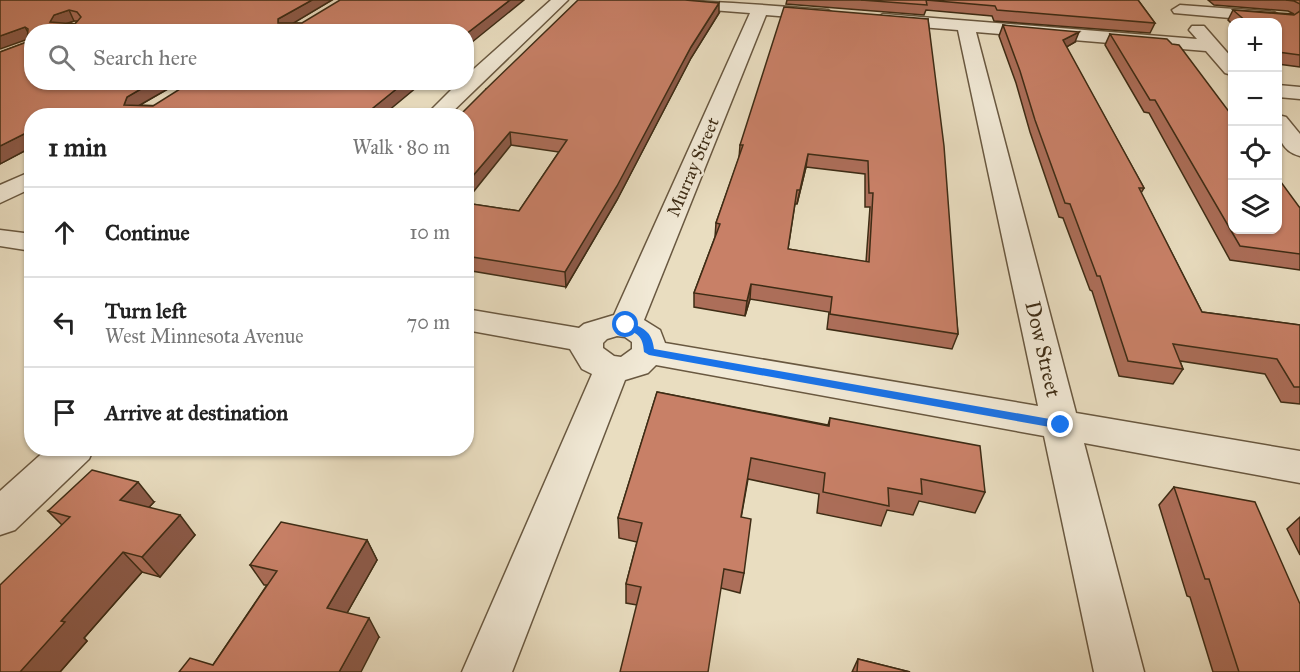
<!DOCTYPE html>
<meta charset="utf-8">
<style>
body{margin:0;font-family:"IM FELL Great Primer",serif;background:#f2f2f2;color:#222}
.controls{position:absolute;right:18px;top:18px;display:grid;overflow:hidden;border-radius:12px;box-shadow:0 2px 4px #0004}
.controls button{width:54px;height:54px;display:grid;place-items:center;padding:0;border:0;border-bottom:2px solid #e0e0e0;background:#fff;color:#222;font:30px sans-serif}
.stop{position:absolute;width:18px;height:18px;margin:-14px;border:4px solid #1a73e8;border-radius:50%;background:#fff}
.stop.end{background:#1a73e8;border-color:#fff;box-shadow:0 2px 6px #0008}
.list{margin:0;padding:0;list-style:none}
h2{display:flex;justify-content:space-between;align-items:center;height:78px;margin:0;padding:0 24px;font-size:26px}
h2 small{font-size:20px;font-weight:400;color:#767676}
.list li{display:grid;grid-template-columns:39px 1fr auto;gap:18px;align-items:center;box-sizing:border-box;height:90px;padding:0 24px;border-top:2px solid #e0e0e0}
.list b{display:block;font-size:22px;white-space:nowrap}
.list p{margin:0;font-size:20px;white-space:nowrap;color:#767676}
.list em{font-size:20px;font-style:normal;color:#767676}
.icon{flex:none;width:33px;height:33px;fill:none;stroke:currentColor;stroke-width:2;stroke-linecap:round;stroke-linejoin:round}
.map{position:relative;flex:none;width:1300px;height:672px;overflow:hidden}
.search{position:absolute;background:#fff;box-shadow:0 2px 4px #0004;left:24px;top:24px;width:450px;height:66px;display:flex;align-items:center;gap:15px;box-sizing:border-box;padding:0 21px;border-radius:24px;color:#767676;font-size:22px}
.panel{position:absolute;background:#fff;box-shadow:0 2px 4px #0004;left:24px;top:108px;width:450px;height:348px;border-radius:24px}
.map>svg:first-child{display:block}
</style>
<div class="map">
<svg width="1300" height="672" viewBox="0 0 1300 672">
<rect width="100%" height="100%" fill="#e9ddc0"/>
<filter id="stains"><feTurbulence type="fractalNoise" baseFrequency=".00333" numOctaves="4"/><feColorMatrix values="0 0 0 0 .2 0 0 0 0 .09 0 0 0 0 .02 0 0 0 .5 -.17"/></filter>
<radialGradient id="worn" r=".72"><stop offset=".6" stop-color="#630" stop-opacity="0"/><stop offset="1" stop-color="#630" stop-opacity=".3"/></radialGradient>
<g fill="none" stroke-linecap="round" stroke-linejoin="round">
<!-- minor casing -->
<g stroke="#695840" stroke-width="3">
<g id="minor">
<path d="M551,0H568L448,116H425L459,82H466V76Z"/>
<path d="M640,0C703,0 765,5 828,10L836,15L828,20L766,15L644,320L660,330L665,343L1038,406L958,30L883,24L875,19L883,14L1197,39L1189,30L1192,26H1204L1232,58V75L1225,73L1206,51L976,32L1076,413L1300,451V483L1084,443L1144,672H1094L1044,436L656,365L648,373L625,380L512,672H462L592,374L582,369L570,349L466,330V309L579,328L584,324L614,315L750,13L648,5ZM617,336L625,337L632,342V349L621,357L614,356L603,348V343L607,339Z"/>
<path d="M1180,5L1274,12L1282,17L1274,22L1174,13L1172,10Z"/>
<path d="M1278,85L1300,87V99L1278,97Z"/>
<path d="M1278,115L1286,117L1300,134V156C1280,151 1276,133 1278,115Z"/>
<path d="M32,171V188L0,203V185Z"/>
<path d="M0,230L32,234V251L0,246Z"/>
<path d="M48,448H94L89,459L15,530L0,535V491Z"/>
</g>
</g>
<!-- minor -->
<use href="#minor" fill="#f1e9d6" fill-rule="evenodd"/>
</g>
<!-- wall -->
<g fill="#ac6e59" stroke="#3e2c15" stroke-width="1.5" fill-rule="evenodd">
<path d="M0,0H332L293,23L466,32L32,82H180L140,105L382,116H32V147L0,164V52L27,42L28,39ZM74,21H77L75,24L68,23Z"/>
<path d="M787,0H1138L1155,23L1150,33L994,21L992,16L926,10L924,15L786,4Z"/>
<path d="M1208,0H1300V67L1278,64V22H1233V25L1228,20L1233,10L1294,14L1288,11L1214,5Z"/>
<path d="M719,13L691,58L617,200L566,287L466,270V203L519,211L559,152L511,145L486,89Z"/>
<path d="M928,19L958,334L952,349L827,329L829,312L750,299L745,316L694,307V293L715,237L716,223L739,158L740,145ZM806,167L865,174V207H870L866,262L788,249L795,204H797Z"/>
<path d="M1003,25L1075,42L1066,47L1144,188L1141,193L1202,312L1300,325V404L1281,402L1265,374L1180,361L1183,369L1173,384L1119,376L1092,291L1090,290L1063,218L1059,217L1030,132L1016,83L999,36Z"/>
<path d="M1110,34L1300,208V270L1230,260L1149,113L1144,112L1105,45Z"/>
<path d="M657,392L828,425L830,418L985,492L975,513L919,501L913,515L887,510L881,526L817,513L819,494L748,479L741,518L744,573L740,593L721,588L637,605L626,603V584L637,542L619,538L618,518Z"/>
<path d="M1174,487L1300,672H1213L1190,597L1187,596L1159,505Z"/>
<path d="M154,502L149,507L195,535L160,577L142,572L84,638L87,641L60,672L62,525L48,511Z"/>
<path d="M1300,517V555L1287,529Z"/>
<path d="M367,540L377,560L347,613L379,637L179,672L213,665L267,585H264L250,565Z"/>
<path d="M858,659L910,672H852Z"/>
</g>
<!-- shaded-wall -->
<g fill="#8c5a48" stroke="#3e2c15" stroke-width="1.5">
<path d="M312,0H332L282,30L278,23V19Z"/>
<path d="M510,0H524L466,47V34Z"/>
<path d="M719,3V13L691,58L617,200L566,287L565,272L691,47Z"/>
<path d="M69,10L74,21L59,26L50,22L54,15Z"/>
<path d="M25,27L31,38L0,49V36Z"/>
<path d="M1079,32L1075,42L1058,52L1063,40Z"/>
<path d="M153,82H180L133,109L124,105L127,97Z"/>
<path d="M405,82H423L382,116H363Z"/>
<path d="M32,130V147L0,164V146Z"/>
<path d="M510,132L511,145L466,201V184Z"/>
<path d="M808,154L806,167L797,204L800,190Z"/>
<path d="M751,284L750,299L745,316L747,301Z"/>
<path d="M138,482L154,502L137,520L120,500Z"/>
<path d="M180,515L195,535L160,577L142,557Z"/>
<path d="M367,540L377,560L339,627L327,608Z"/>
<path d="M123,552L142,572L84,638L87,641L60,672H20L61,621Z"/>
<path d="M369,618L379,637L361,672H339Z"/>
</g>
<!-- building -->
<g fill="#c88067" stroke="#3e2c15" stroke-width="1.5" fill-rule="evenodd">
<path d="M0,0H312L278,19V23H302L340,0H510L466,34V32H32V82H153L127,97L124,105L153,106L191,82H405L363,116H32V130L0,146V52L27,42L28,29L25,27L0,36ZM69,10L77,12L81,17L75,24L50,22L54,15Z"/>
<path d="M578,0H685L719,3L691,47L617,186L565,272L466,256V243L470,238H466V203L519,211L567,140L510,132L466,184V116H459L486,89Z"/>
<path d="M861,0H1138L1155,23L997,10L995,6L926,0L927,5Z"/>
<path d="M1286,0H1300V4L1294,1Z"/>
<path d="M784,7L928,19L944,146L958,334L830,314L832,297L751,284L747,301L694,293L720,224L716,223L743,145H740ZM808,154L868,161L869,193H873L869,262L788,249L797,190H800Z"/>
<path d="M1233,10L1294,15L1300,11V55L1278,52V22H1247Z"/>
<path d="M1003,25L1079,32L1063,40L1144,188H1139L1202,312L1300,325V387H1294L1277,359L1173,344L1183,369L1128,361L1100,276H1097L1070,204L1065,203L1035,120L1020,71Z"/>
<path d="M1110,34L1167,39L1172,44L1179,45L1233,117V230H1278V178L1300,208V254L1240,246L1155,100H1150Z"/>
<path d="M657,392L829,426L830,418L980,446L985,492L921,479L922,494L888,488L889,506L823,492L825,473L751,458L741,517L751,519L744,573L724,569L708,672H620L641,587L626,584L642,523L618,518Z"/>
<path d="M92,470L138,482L120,500L180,515L142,557L123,552L61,621L65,622L20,672H0V585L70,517L48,511Z"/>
<path d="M1174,487L1255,502L1300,604V672H1239L1209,579H1205Z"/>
<path d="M281,522L367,540L327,608L369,618L339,672H179L190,658L213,665L277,571L250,565Z"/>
<path d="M858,659L910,672H857Z"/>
</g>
<!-- route -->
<path fill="#1a73e8" d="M626,322C643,327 652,331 654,349L1061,421L1067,425L1061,429L649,355L644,352C643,335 637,334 623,327L621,325Z"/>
<g text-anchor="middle" stroke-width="5" stroke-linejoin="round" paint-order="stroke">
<!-- far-street labels -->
<g font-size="18" fill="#3e2c15" stroke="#f1e9d6">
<text transform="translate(693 167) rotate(-67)" y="6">Murray Street</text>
</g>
<!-- street labels -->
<g font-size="21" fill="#3e2c15" stroke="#f1e9d6">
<text transform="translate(1043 349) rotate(77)" y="7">Dow Street</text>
</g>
</g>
<rect width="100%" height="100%" filter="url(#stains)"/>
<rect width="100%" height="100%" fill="url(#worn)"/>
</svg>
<div class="controls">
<button>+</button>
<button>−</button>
<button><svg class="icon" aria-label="locate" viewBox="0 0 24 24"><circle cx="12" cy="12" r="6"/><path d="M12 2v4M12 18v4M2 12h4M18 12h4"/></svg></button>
<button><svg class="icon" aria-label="layers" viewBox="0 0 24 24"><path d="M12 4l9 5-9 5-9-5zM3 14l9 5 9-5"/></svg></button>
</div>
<div class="stop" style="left:626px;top:325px"></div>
<div class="stop end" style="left:1061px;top:425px"></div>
<div class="search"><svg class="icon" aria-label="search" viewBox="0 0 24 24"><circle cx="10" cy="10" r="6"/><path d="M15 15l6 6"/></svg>Search here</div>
<section class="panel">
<h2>1 min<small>Walk · 80 m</small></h2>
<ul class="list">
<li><svg class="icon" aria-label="ahead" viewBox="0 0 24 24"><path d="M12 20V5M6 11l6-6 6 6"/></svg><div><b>Continue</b></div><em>10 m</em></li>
<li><svg class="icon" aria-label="left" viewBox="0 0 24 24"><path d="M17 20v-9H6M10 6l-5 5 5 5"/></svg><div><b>Turn left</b><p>West Minnesota Avenue</p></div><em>70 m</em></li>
<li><svg class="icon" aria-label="arrive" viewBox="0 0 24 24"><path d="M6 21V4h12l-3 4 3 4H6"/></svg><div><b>Arrive at destination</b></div></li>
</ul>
</section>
</div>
